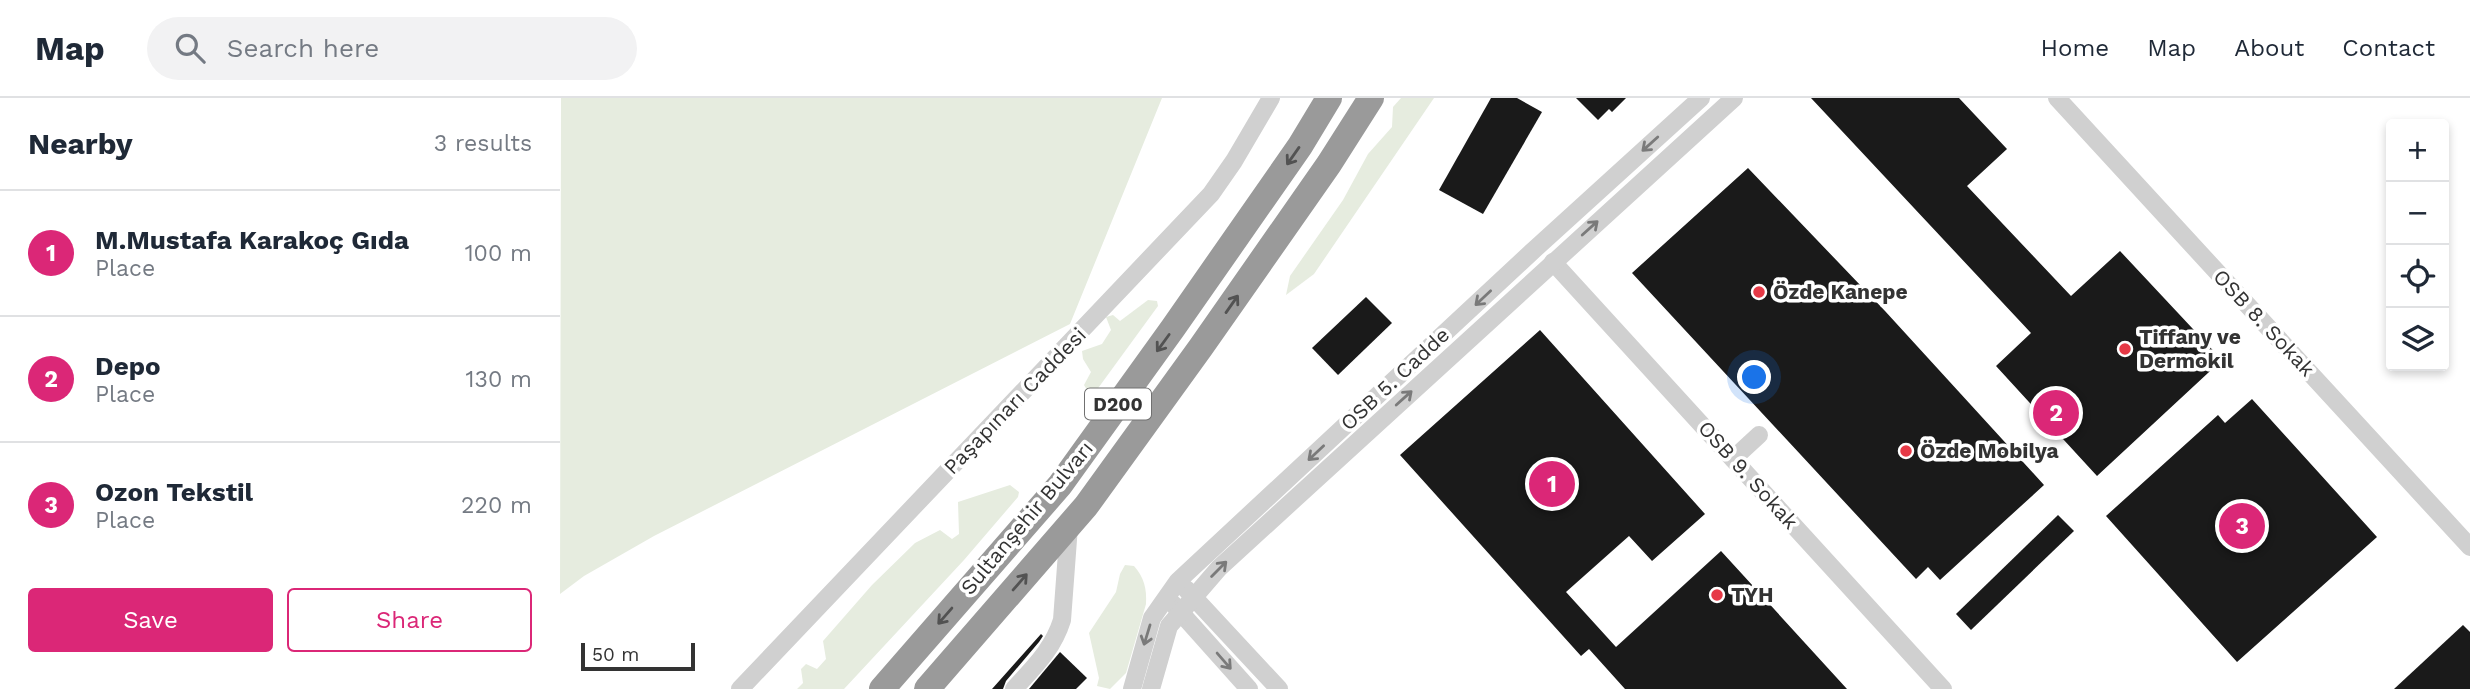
<!DOCTYPE html>
<meta charset="utf-8">
<style>
body{margin:0;font-family:"Work Sans",sans-serif;background:#f2f2f3;color:#1f2937}
.controls{position:absolute;right:21px;top:21px;display:grid;overflow:hidden;border-radius:7px;box-shadow:0 4px 10px #0003}
.controls button{width:63px;height:63px;display:grid;place-items:center;padding:0;border:0;border-bottom:2px solid #e0e1e3;background:#fff;color:#1f2937;font:35px sans-serif}
.scale{position:absolute;left:21px;bottom:18px;width:114px;box-sizing:border-box;padding-left:7px;border:4px solid #333;border-top:0;font-size:19px;line-height:24px;white-space:nowrap;color:#333;-webkit-text-stroke:5px #fff;paint-order:stroke}
.you{position:absolute;left:1195px;top:280px;width:24px;height:24px;margin:-18px;border:5px solid #fff;border-radius:50%;background:#1a73e8;box-shadow:0 0 0 10px #1a73e833}
.badge{display:grid;place-items:center;width:46px;height:46px;border-radius:50%;background:#db2777;color:#fff;font-size:23px;font-weight:700}
.pin{position:absolute;translate:-50% -50%;border:4px solid #fff;box-shadow:0 2px 7px #0006}
.list{margin:0;padding:0;list-style:none}
h2{display:flex;justify-content:space-between;align-items:center;height:91px;margin:0;padding:0 28px;font-size:30px}
h2 small{font-size:23px;font-weight:400;color:#747a83}
.list li{display:grid;grid-template-columns:46px 1fr auto;gap:21px;align-items:center;box-sizing:border-box;height:126px;padding:0 28px;border-top:2px solid #e0e1e3}
.list b{display:block;font-size:26px;white-space:nowrap}
.list p{margin:0;font-size:23px;white-space:nowrap;color:#747a83}
.list em{font-size:23px;font-style:normal;color:#747a83}
.actions{display:flex;gap:14px;padding:21px 28px}
.actions a{flex:1;padding:16px 0;border:2px solid #db2777;border-radius:7px;text-align:center;font-size:24px;color:#db2777}
.actions .main{background:#db2777;color:#fff}
.icon{flex:none;width:38px;height:38px;fill:none;stroke:currentColor;stroke-width:2;stroke-linecap:round;stroke-linejoin:round}
.map{position:relative;flex:none;width:1910px;height:591px;overflow:hidden}
header{display:flex;align-items:center;gap:42px;box-sizing:border-box;height:98px;padding:0 35px;background:#fff;border-bottom:2px solid #e0e1e3}
header strong{font-size:33px}
nav{display:flex;gap:38px;margin-inline-start:auto;font-size:24px}
.search{width:490px;height:63px;background:#f2f2f3;display:flex;align-items:center;gap:18px;box-sizing:border-box;padding:0 24px;border-radius:38px;color:#747a83;font-size:26px}
main{display:flex}
aside{flex:1;background:#fff}
.map>svg:first-child{display:block}
</style>
<header>
<strong>Map</strong>
<div class="search"><svg class="icon" aria-label="search" viewBox="0 0 24 24"><circle cx="10" cy="10" r="6"/><path d="M15 15l6 6"/></svg>Search here</div>
<nav><a>Home</a><a>Map</a><a>About</a><a>Contact</a></nav>
</header>
<main>
<aside>
<h2>Nearby<small>3 results</small></h2>
<ul class="list">
<li><span class="badge">1</span><div><b>M.Mustafa Karakoç Gıda</b><p>Place</p></div><em>100 m</em></li>
<li><span class="badge">2</span><div><b>Depo</b><p>Place</p></div><em>130 m</em></li>
<li><span class="badge">3</span><div><b>Ozon Tekstil</b><p>Place</p></div><em>220 m</em></li>
</ul>
<div class="actions"><a class="main">Save</a><a>Share</a></div>
</aside>
<div class="map">
<svg width="1910" height="591" viewBox="0 0 1910 591">
<rect width="100%" height="100%" fill="#fff"/>
<!-- green -->
<g fill="#e6ecdf">
<path d="M1,0H602L510,226L94,438L24,478L0,496Z"/>
<path d="M841,0H874L754,176L726,197L730,178L783,102L808,56L832,29L833,9Z"/>
<path d="M588,202L597,203L598,208L536,293L530,297L524,287L531,274L523,261L522,253L542,246L551,232L546,219L553,217L560,223Z"/>
<path d="M450,387L459,394L458,399L404,462L284,591H237L243,585L241,571L246,566L257,571L266,561L263,543L312,487L355,445L380,432L392,441L399,436L398,404Z"/>
<path d="M565,467L574,468C584,479 587,491 586,506L566,575L550,591L537,588L539,580L529,535L556,494L560,476Z"/>
</g>
<!-- building -->
<g fill="#1a1a1a">
<path d="M931,0H957L982,14L923,116L879,92Z"/>
<path d="M1016,0H1066L1052,14L1049,11L1038,22Z"/>
<path d="M1251,0H1399L1447,51L1407,88L1511,198L1560,153L1662,262L1537,378L1436,268L1471,235Z"/>
<path d="M1188,70L1325,213L1484,387L1380,482L1368,469L1356,481L1072,175Z"/>
<path d="M806,199L832,225L778,277L752,250Z"/>
<path d="M980,232L1145,416L1092,463L1069,438L1006,494L1056,549L1161,453L1287,591H1065L1029,551L1021,558L840,357Z"/>
<path d="M1692,301L1817,439L1677,564L1546,418L1658,317L1665,325Z"/>
<path d="M1498,417L1514,433L1411,532L1396,516Z"/>
<path d="M1903,527L1910,534V591H1834Z"/>
<path d="M481,536L483,538L479,544L446,583L443,591H432Z"/>
<path d="M500,554L527,580L516,591H469Z"/>
</g>
<g fill="none" stroke-linecap="round" stroke-linejoin="round">
<!-- minor -->
<g stroke="#d0d0d0" stroke-width="18">
<path d="M1497,0L1910,449"/>
<path d="M993,164L1383,591"/>
<path d="M1173,361L1199,337"/>
<path d="M626,491L719,591"/>
<path d="M613,506L689,591"/>
<path d="M180,591L651,96L674,63L711,0"/>
<path d="M454,591C474,569 493,551 502,522L509,428"/>
<path d="M572,591L592,520L618,483L976,150L1141,0"/>
<path d="M591,591L609,528L659,470L1174,0"/>
</g>
<!-- highway -->
<g stroke="#9a9a9a" stroke-width="26">
<path d="M322,591L500,387L613,230L740,48L769,0"/>
<path d="M367,591L526,408L641,249L769,66L811,0"/>
</g>
</g>
<!-- one-way arrows -->
<defs><path id="oneway-shaft" d="M-6 0H5M1.5-3L5.5 0L1.5 3" fill="none" stroke-width="1.6" stroke-linecap="round" stroke-linejoin="round" transform="scale(1.75)"/></defs>
<g stroke="#7a7a7a">
<use href="#oneway-shaft" transform="translate(1090 46) rotate(138)"/>
<use href="#oneway-shaft" transform="translate(1030 130) rotate(-42)"/>
<use href="#oneway-shaft" transform="translate(923 200) rotate(137)"/>
<use href="#oneway-shaft" transform="translate(844 300) rotate(-42)"/>
<use href="#oneway-shaft" transform="translate(756 355) rotate(137)"/>
<use href="#oneway-shaft" transform="translate(659 471) rotate(-45)"/>
<use href="#oneway-shaft" transform="translate(587 537) rotate(107)"/>
<use href="#oneway-shaft" transform="translate(664 563) rotate(49)"/>
</g>
<g stroke="#525252">
<use href="#oneway-shaft" transform="translate(733 58) rotate(125)"/>
<use href="#oneway-shaft" transform="translate(672 206) rotate(-55)"/>
<use href="#oneway-shaft" transform="translate(603 245) rotate(126)"/>
<use href="#oneway-shaft" transform="translate(460 484) rotate(-49)"/>
<use href="#oneway-shaft" transform="translate(385 518) rotate(131)"/>
</g>
<!-- markers -->
<g fill="#e63946" stroke="#fff" stroke-width="2.5">
<circle cx="1199" cy="194" r="7"/>
<circle cx="1565" cy="251" r="7"/>
<circle cx="1346" cy="353" r="7"/>
<circle cx="1157" cy="497" r="7"/>
</g>
<g text-anchor="middle" stroke-width="7" stroke-linejoin="round" paint-order="stroke">
<!-- shield labels -->
<rect fill="#fff" stroke="#707070" stroke-width="2" x="525" y="290.5" width="66" height="31" rx="5"/>
<g font-size="19" font-weight="bold" fill="#333">
<text x="558" y="313">D200</text>
</g>
<!-- poi labels -->
<g font-size="21" font-weight="bold" fill="#333" stroke="#fff" text-anchor="start">
<text x="1213" y="201">Özde Kanepe</text>
<text x="1579" y="246">Tiffany ve<tspan x="1579" dy="24">Dermokil</tspan></text>
<text x="1360" y="360">Özde Mobilya</text>
<text x="1171" y="504">TYH</text>
</g>
<!-- street labels -->
<g font-size="21" fill="#333" stroke="#fff">
<text transform="translate(1704 225) rotate(47)" y="7">OSB 8. Sokak</text>
<text transform="translate(835 281) rotate(-43)" y="7">OSB 5. Cadde</text>
<text transform="translate(455 303) rotate(-46)" y="7">Paşapınarı Caddesi</text>
<text transform="translate(1188 377) rotate(48)" y="7">OSB 9. Sokak</text>
<text transform="translate(467 420) rotate(-50)" y="7">Sultanşehir Bulvarı</text>
</g>
</g>
</svg>
<div class="controls">
<button>+</button>
<button>−</button>
<button><svg class="icon" aria-label="locate" viewBox="0 0 24 24"><circle cx="12" cy="12" r="6"/><path d="M12 2v4M12 18v4M2 12h4M18 12h4"/></svg></button>
<button><svg class="icon" aria-label="layers" viewBox="0 0 24 24"><path d="M12 4l9 5-9 5-9-5zM3 14l9 5 9-5"/></svg></button>
</div>
<div class="scale">50 m</div>
<div class="you"></div>
<div class="pin badge" style="left:992px;top:386px">1</div>
<div class="pin badge" style="left:1496px;top:315px">2</div>
<div class="pin badge" style="left:1682px;top:428px">3</div>
</div>
</main>
